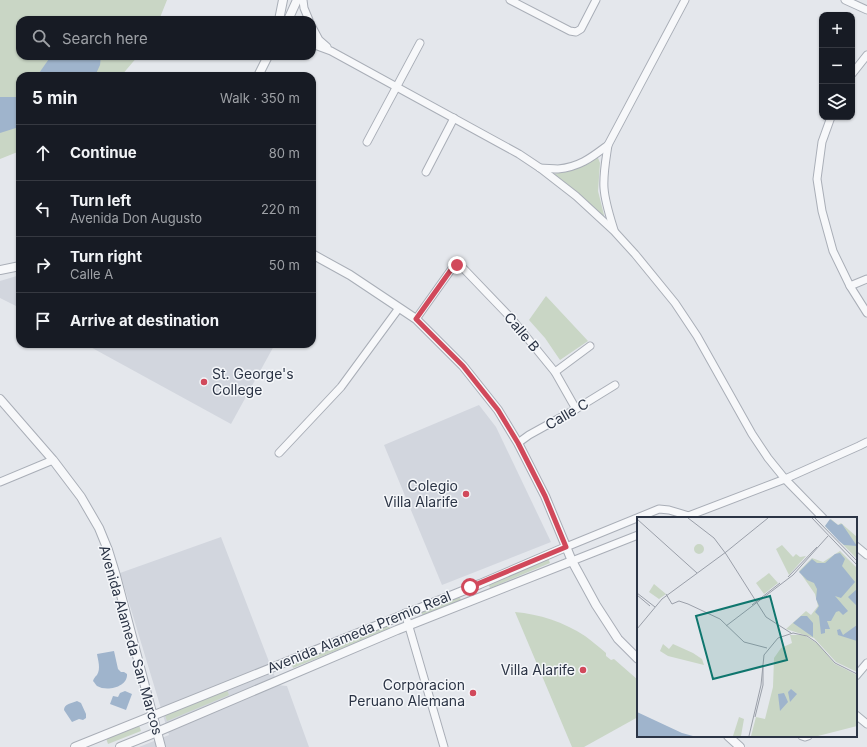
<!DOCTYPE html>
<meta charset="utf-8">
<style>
body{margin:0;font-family:Inter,sans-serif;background:#242831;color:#f1f3f6}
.controls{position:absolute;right:12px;top:12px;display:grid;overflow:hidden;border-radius:8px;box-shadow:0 1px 3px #0004}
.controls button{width:36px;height:36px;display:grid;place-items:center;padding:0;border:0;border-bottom:1px solid #363941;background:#171b24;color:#f1f3f6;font:20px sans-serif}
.stop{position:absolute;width:12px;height:12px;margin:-9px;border:3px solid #d1495b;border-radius:50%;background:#fff}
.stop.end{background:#d1495b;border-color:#fff;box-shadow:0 1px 4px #0008}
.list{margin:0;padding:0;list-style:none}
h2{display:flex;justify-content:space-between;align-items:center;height:52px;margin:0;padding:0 16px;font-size:17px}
h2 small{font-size:13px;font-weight:400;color:#9ea1a6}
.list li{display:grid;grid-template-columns:26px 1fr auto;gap:12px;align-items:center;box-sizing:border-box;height:56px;padding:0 16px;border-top:1px solid #363941}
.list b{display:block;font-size:15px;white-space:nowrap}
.list p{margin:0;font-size:13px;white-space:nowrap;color:#9ea1a6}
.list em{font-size:13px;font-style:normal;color:#9ea1a6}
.icon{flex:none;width:22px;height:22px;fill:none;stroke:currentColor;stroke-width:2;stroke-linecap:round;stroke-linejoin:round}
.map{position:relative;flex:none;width:867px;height:747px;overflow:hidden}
.search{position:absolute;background:#171b24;box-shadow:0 1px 3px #0004;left:16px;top:16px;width:300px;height:44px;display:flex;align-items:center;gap:10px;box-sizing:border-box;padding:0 14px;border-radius:12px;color:#9ea1a6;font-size:15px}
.panel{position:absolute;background:#171b24;box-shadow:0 1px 3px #0004;left:16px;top:72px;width:300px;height:276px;border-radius:12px}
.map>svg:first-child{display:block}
</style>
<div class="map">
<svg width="867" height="747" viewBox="0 0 867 747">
<rect width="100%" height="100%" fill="#e4e7ec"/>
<!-- built -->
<g fill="#d2d6de">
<path d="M20,275V308L0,298V281Z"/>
<path d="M85,344H275L231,424Z"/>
<path d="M479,405L496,427L551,542L442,585L384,445Z"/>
<path d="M221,537L278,685L287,686L309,747H139L169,735L120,573Z"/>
</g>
<!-- green -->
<g fill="#c9d6c5">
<path d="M0,0H167L159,20H20V56H138L121,76H20V151L0,159Z"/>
<path d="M596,158H598L600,163L598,191L604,215V217L553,174C571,171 581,169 596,158Z"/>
<path d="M546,296L588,341L560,360L545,338L529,320Z"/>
<path d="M548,558L550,563L490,588L488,583Z"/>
<path d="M458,594L461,600L423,616L420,610Z"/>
<path d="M515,612C539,614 564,622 585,636C592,641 599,647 606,653V656L611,660L614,659L638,680V717L584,747H572Z"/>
<path d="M388,623L390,629L293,668L291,662Z"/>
<path d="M227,690L229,695L167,721L165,715Z"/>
<path d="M139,725L141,731L108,744L106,738Z"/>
</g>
<!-- water -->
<g fill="#9fb4cc">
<path d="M51,56H101L100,65L95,76H37Z"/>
<path d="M20,95V126L19,127L0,133V97H16Z"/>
<path d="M114,651L118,669L121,672H124L127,674C128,687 107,692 97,686C96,685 94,682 93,681C94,678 95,677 97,675C101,669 98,660 97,654Z"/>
<path d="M125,691L132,694L126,710L110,704L113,696L118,697L120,693Z"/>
<path d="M77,701L81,703L86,714V718L83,720L79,719L72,722L64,710C64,704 72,703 77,701Z"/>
</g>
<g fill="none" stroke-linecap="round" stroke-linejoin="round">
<!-- minor casing -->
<g stroke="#a9aeb7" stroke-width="9">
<g id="minor">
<path d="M303,0L304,8L309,20"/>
<path d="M510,0L570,31L576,32L581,29L596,0"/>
<path d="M845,0L867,10"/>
<path d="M312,27L319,40L327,47"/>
<path d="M312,44L331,51L519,154L540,168L576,196L614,231L635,254L675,303L697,336L752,434L768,458L785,479L823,518"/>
<path d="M852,74L867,55"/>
<path d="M831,117L822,142L817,179L822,211L833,251L850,286L867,313"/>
<path d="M367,142L420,43"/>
<path d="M540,168C546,168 552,169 558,169C580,167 592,157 608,145"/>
<path d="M426,172L454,118"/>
<path d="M614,230C610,217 605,202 604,188C603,174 606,159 608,145L685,0"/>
<path d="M850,286L867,279"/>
<path d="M416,319L453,267L457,265L462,267L511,318L555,372L576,409"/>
<path d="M555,372L590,346"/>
<path d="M518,443L529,435L576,409L615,385"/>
<path d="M279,453L341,387L399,308"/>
<path d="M0,482L53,460"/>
<path d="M683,518L785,479L859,446L867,442"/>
<path d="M856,546L867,555"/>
<path d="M566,547L659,509L669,510L689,516"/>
<path d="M572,561L638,535"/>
<path d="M405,613L444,747"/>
<path d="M856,676L867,663"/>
<path d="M856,715L867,724"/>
<path d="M802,736L805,737L808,736"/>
</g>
</g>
<!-- tertiary casing -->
<g stroke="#a9aeb7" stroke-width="10">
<g id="tertiary">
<path d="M279,20L283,0"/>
<path d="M288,20L297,0"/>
<path d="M258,76L268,56"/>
<path d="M312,254L350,275L416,319L463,366L498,410L518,443L545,496L572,561L596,605L618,639L638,659"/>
<path d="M0,270L20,266"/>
<path d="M0,399L53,460L81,497L99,528L108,550L116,576L161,747"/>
<path d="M728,736L740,747"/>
<path d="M75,747L480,584L566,547"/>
<path d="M120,747L157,732L397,630L572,561"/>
</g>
</g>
<!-- minor -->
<use href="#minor" stroke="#f7f8fa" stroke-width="7"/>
<!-- tertiary -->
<use href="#tertiary" stroke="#f7f8fa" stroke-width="8"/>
</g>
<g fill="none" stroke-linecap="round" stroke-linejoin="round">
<!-- route -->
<path stroke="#d1495b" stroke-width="5" d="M457,265L453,267L416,319L463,366L498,410L518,443L545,496L566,547L470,587"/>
</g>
<!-- markers -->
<g fill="#d1495b" stroke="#f4f6f9" stroke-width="1.5">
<circle cx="204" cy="382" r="4"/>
<circle cx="466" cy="494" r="4"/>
<circle cx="583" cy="670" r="4"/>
<circle cx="473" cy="693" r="4"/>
</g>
<g text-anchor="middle" stroke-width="3" stroke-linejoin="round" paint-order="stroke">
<!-- street labels -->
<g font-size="14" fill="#2b3445" stroke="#f4f6f9">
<text transform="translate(522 332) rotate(50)" y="5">Calle B</text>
<text transform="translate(567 414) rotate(-30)" y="5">Calle C</text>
<text transform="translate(359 632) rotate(-22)" y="5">Avenida Alameda Premio Real</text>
<text transform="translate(131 640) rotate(74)" y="5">Avenida Alameda San Marcos</text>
</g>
<!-- poi labels -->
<g font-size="14" fill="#2b3445" stroke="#f4f6f9" text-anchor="end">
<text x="212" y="379" text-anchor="start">St. George's<tspan x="212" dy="16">College</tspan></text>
<text x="458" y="491">Colegio<tspan x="458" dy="16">Villa Alarife</tspan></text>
<text x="575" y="675">Villa Alarife</text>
<text x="465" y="690">Corporacion<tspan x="465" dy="16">Peruano Alemana</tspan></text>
</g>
</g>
<!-- overview -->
<g transform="translate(637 517)">
<rect width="220" height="220" fill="#e4e7ec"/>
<path d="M194,2L201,8L204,6L220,20V42L188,9ZM57 32a5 5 0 1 1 10 0a5 5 0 1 1-10 0ZM145,28L156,40L159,37L163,40L169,39L152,58L139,32ZM203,34L220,51V155L199,145L177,121L149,112L169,94L174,98L181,89L178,77L162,54L175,41L186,45ZM132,56L141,66L127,77L119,66ZM17,67L29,77L22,82L12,75ZM153,118H167L181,127L198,147L220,158V209L181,219H114L119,200L128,202L136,170L137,141L144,131L155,126ZM26,127L32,132L36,127L56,136L65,142L67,148L31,139L23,134ZM102,200L107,202L104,219H96Z" fill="#c9d6c5"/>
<path d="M193,2L201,8L205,7L220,29L207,28L202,24L188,9ZM203,36L208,42L205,49L218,65L204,81L198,79L211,94L206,98L202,94L199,95L194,104H190L193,112H188V116L184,117L182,99L178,95L182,89L179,82L180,72L177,66L170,63L162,55L175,42L180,46H188L198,37ZM220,72V89L211,80ZM164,99H170L176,106V120L156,106ZM220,108V124L201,118L200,113L203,112L206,118ZM154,172L160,177L153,185L151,175ZM147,176L151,185L143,194L141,177ZM0,195L45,216L56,219H0Z" fill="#9fb4cc"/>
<path fill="none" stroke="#9a9fa9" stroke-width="1" d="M51,1L77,21L89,37M175,1L220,48M178,1L220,44M0,2L60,56M89,35L131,1M89,37L129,100L154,116M151,60L180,30M0,76L18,90M29,77L35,87L42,84L51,87L83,102L107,125L130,131M0,78L13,89M115,88L143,66M89,109L156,58L191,19M0,112L25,82L89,35M118,200L126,168V149M112,219L124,168L127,138L141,121L156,116L170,119L179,125L198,146L220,157"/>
<path fill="#0f766e" fill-opacity="0.15" stroke="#0f766e" stroke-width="2" d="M133,79L150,143L76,162L59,99Z"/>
<rect width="220" height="220" fill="none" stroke="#2b3445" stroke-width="2"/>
</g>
</svg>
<div class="controls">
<button>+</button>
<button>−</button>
<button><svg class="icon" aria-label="layers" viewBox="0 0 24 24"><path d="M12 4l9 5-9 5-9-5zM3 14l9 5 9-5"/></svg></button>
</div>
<div class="stop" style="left:470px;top:587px"></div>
<div class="stop end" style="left:457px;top:265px"></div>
<div class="search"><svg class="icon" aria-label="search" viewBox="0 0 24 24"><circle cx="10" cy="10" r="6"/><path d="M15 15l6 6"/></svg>Search here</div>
<section class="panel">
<h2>5 min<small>Walk · 350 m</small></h2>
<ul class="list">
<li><svg class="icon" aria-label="ahead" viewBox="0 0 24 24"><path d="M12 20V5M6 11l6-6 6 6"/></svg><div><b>Continue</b></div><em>80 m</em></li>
<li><svg class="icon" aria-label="left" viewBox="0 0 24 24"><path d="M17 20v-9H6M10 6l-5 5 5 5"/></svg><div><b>Turn left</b><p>Avenida Don Augusto</p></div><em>220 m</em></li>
<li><svg class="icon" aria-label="right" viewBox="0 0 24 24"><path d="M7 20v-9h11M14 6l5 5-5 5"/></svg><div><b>Turn right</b><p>Calle A</p></div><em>50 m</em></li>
<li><svg class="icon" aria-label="arrive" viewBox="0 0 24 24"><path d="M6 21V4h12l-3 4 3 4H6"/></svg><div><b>Arrive at destination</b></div></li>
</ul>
</section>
</div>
